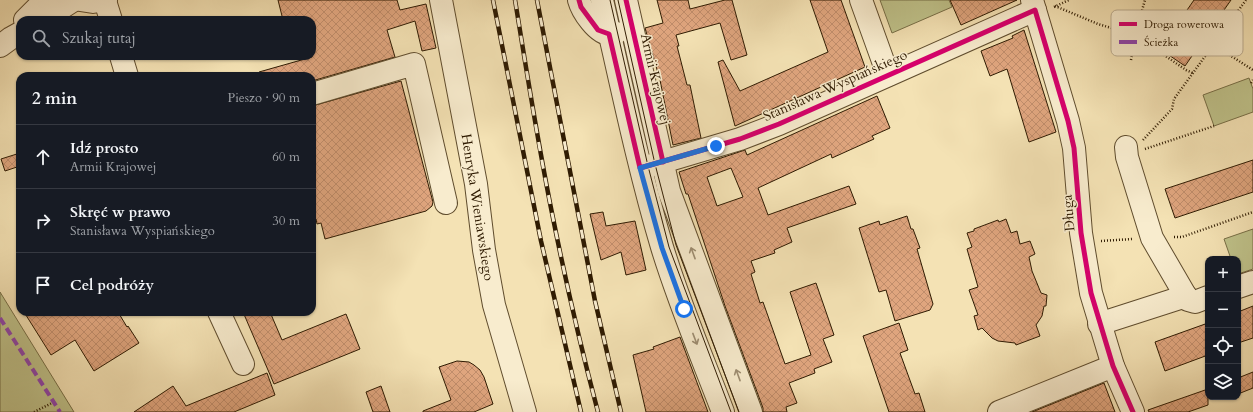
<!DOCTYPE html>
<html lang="pl">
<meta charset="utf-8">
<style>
body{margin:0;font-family:Cardo,serif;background:#20242c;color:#f1f3f6}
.controls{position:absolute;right:12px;bottom:12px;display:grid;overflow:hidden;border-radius:8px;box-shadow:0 1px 3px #0004}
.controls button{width:36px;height:36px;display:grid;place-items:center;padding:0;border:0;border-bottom:1px solid #363941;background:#171b24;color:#f1f3f6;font:20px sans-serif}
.stop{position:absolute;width:12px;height:12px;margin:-9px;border:3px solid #1a73e8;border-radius:50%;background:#fff}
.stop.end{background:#1a73e8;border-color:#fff;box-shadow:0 1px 4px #0008}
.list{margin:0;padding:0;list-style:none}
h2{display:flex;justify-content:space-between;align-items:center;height:52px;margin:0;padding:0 16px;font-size:17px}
h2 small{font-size:13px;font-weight:400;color:#9ea1a6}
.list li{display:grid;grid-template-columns:26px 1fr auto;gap:12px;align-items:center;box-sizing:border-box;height:64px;padding:0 16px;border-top:1px solid #363941}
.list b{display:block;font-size:15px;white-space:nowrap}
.list p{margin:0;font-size:13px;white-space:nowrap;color:#9ea1a6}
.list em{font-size:13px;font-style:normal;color:#9ea1a6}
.icon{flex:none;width:22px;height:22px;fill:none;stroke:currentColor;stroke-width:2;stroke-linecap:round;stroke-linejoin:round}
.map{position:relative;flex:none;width:1253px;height:412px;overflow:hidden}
.search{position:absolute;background:#171b24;box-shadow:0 1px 3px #0004;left:16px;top:16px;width:300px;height:44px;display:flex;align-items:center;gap:10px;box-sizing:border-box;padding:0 14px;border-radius:12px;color:#9ea1a6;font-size:15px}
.panel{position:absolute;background:#171b24;box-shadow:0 1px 3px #0004;left:16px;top:72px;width:300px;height:244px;border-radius:12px}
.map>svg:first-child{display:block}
</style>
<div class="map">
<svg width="1253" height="412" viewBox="0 0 1253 412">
<defs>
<pattern id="building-cross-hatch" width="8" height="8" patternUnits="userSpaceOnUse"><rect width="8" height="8" fill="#dfa57e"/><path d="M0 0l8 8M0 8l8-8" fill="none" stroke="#c08d6b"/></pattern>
</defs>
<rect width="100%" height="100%" fill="#f4e2b4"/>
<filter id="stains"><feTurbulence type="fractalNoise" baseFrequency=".005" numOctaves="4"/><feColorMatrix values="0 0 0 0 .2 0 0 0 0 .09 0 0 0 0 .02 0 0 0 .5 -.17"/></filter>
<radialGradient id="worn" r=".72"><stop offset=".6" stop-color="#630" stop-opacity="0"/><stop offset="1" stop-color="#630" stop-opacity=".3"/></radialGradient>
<!-- green -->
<g fill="#bfc28a" stroke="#776e46">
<path d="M880,0H949L952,7L892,33Z"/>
<path d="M1249,78L1253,89V112L1214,126L1203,95Z"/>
<path d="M1253,229V269L1238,274V259H1231L1224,239Z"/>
<path d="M0,292L74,412H0Z"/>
</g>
<!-- building -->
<g fill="url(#building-cross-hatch)" stroke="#2f1b02" fill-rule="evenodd">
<path d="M278,0H397L400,10L426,4L436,48L422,51L415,21L387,30L395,57L312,81V76H259V72L312,57V20H283Z"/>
<path d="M657,0H688L690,9L725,0H732L747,55L731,60L720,23L676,35L679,46H677L687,85H690L701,138L673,145L660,80L645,28L663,23Z"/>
<path d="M810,0H841L865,67L735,126L718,62L723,60L740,91L828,52Z"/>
<path d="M950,0H1017L961,25Z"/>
<path d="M1194,0H1231L1185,66L1160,49Z"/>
<path d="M1024,30L1056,132L1029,142L1007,69L990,76L981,51L1013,38L1012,36Z"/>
<path d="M401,81L430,191L433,202L432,206L426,211L325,239L321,223L317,224L316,219L312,220V106Z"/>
<path d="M877,96L890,128L872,136L874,139L832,158L831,154L758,188L768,215L849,186L856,204L787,228L792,242L774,250L775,253L751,261L755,272L751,274L760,303L763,302L785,364L811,355L790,292L816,283L834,335L823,339L832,362L814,369L815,373L789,383L797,403L786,407L787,412H763V408L725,306L688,194H686L679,172L745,150L747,155ZM731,168L743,197L717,206L707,177Z"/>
<path d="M20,153V166L5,171L1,159Z"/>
<path d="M1253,160V192L1175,218L1165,189Z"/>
<path d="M603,212L606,226L635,221L646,270L626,275L621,252L601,260L590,214Z"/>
<path d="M907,216L911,229H913L920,248L917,249L933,304L930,310L895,321L886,290L879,292L859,228L879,221L880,225Z"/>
<path d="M1006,219L1011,233L1017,231L1020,244L1030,241L1035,254L1029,257L1032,271L1041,293L1047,295L1046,306H1044L1042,316L1036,325L1040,336L1016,345L1015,343L998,341L992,338L982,328L978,330L974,316L978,315L969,290L978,287L967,249L972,247L967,233L974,231V229L998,220L999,222Z"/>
<path d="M1253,306V338L1238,343V312Z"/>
<path d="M24,312H118L127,327L128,326L139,343L94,371L75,340L51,355Z"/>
<path d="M243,312H270L282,340L346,314L360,349L274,384Z"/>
<path d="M899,323L908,350L900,353L915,394L919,393L925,412H889L863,336Z"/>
<path d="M1208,323V355L1165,371L1155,342Z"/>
<path d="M680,337L708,412H646L633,355L654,349L653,347Z"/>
<path d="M457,361L469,362L474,365L480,370L484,377L493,404L474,412H423V411L451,400L439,367Z"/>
<path d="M1253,372V388L1238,394V378Z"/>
<path d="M267,373L275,395L234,412H134L173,386L186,406Z"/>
<path d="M1104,383L1115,412H1032Z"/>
<path d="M381,386L390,412H373L366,392Z"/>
<path d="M1208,389V405L1188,412H1149L1148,410Z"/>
</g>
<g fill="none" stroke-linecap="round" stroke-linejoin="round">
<!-- minor casing -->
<g stroke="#604d2e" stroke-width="24">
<g id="minor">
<path d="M80,0L93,2L106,0"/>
<path d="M441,0L476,184L484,250L494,305L525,412"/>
<path d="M579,0C582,11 597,34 610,34C612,34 614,33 616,33"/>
<path d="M602,0C621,83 638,166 662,247C679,303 702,357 723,412"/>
<path d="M626,0L669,191L751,412"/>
<path d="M861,0L888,75"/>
<path d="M1032,0L1068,121L1074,148L1081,233L1091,293L1113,366L1133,412"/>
<path d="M105,1L111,20"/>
<path d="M25,20L45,0"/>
<path d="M43,20L74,0"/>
<path d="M0,46L11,38L20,33"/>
<path d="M121,56L127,76"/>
<path d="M312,94L414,64L446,203"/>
<path d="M1126,147L1127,157L1152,238L1188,300L1195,302L1208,297"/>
<path d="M649,166L740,139L779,124L1035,10"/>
<path d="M1238,287L1253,282"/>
<path d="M219,312L243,364"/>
<path d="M1099,324L1186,296"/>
<path d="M999,412L1113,366"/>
</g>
</g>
<!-- path -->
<g stroke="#2f1b02" stroke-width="2.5" stroke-dasharray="1 2" stroke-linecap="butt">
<path d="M1055,6L1098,24L1135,35L1186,70L1193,73"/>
<path d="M1054,7L1069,0"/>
<path d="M1214,45L1253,70"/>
<path d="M1131,60L1135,35L1145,0"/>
<path d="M1251,83L1253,80"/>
<path d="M1143,140L1172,109L1174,99L1246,0"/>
<path d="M1145,149L1214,126"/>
<path d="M1174,237H1182L1253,212"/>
<path d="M1101,241L1132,239"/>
<path d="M34,412L54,402"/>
</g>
<!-- minor -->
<use href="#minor" stroke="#f8ecce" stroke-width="22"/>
<!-- tram -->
<g stroke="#2f1b02" stroke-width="1">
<path d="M610,0L648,166L669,247L731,412"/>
<path d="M618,0L655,164L676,245L739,412"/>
</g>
<!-- rail casing -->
<g stroke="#2f1b02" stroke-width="4.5">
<g id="rail">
<path d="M493,0L541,241L581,412"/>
<path d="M515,0C527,73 538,145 553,218C566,283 581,348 598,412"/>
<path d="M537,0L595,301L621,412"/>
</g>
</g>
<!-- rail -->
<use href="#rail" stroke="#f8ecce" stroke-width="3" stroke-dasharray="9" stroke-linecap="butt"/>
<!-- quiet -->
<path stroke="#8e44ad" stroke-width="4" stroke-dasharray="8 4" stroke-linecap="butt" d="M0,318L60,412"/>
<!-- cycleway casing -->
<g stroke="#f8ecce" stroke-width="8">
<g id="cycleway">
<path d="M579,0L581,7L598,30L609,34L640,168L740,139L779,124L1035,10L1068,121L1074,148L1081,233L1091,293L1113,366L1133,412"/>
<path d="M626,0L663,162"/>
</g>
</g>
<!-- cycleway -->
<use href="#cycleway" stroke="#d6006c" stroke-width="5"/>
</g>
<!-- one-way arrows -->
<defs><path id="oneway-shaft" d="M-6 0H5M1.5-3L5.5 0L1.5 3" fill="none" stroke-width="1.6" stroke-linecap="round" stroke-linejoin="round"/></defs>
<g stroke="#9e8e72">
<use href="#oneway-shaft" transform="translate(693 253) rotate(-110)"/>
<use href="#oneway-shaft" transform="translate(695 339) rotate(69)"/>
<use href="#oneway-shaft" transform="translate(738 375) rotate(-110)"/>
</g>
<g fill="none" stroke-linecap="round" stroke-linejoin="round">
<!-- route -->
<path stroke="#1a73e8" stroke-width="5" d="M684,309L662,248L640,168L716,146"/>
</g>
<g text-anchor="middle" stroke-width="3" stroke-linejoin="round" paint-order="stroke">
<!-- street labels -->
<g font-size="14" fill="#2f1b02" stroke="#f8ecce">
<text transform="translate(656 79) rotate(77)" y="5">Armii Krajowej</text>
<text transform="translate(835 85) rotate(-24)" y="5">Stanisława Wyspiańskiego</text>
<text transform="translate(478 207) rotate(81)" y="5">Henryka Wieniawskiego</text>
<text transform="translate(1068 213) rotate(-95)" y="5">Długa</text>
</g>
</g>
<!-- legend -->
<rect x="1111" y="10" width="132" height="46" rx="6" fill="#f8ecce" stroke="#bcad91" stroke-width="1"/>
<rect x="1119" y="22" width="18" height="4" fill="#d6006c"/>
<rect x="1119" y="40" width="18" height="4" fill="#8e44ad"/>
<g font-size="11" fill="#2f1b02">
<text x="1144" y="28">Droga rowerowa</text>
<text x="1144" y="46">Ścieżka</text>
</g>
<rect width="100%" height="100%" filter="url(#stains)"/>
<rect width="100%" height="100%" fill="url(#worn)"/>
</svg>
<div class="controls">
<button>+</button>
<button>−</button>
<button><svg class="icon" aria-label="locate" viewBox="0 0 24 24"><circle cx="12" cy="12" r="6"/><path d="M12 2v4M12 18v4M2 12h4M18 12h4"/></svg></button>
<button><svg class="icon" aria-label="layers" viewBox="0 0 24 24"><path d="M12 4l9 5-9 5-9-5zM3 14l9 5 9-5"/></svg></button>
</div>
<div class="stop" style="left:684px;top:309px"></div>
<div class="stop end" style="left:716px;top:146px"></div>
<div class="search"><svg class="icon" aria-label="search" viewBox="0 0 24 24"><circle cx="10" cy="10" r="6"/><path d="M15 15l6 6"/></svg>Szukaj tutaj</div>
<section class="panel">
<h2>2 min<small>Pieszo · 90 m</small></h2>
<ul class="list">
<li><svg class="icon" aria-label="ahead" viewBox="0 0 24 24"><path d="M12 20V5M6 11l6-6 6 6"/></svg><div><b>Idź prosto</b><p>Armii Krajowej</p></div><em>60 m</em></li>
<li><svg class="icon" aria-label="right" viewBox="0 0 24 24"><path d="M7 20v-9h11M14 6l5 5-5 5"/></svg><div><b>Skręć w prawo</b><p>Stanisława Wyspiańskiego</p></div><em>30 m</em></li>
<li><svg class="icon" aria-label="arrive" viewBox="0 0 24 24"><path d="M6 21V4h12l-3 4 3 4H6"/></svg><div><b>Cel podróży</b></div></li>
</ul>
</section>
</div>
